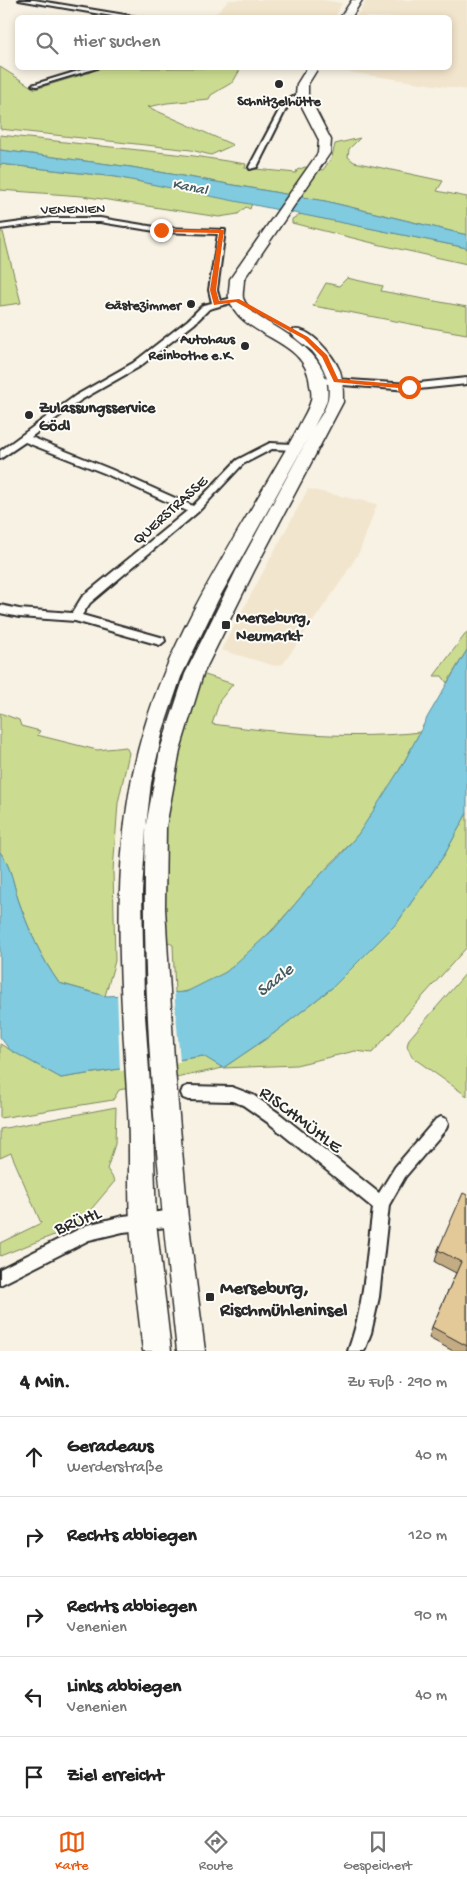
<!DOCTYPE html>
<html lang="de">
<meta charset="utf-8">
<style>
body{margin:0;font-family:"Gochi Hand",sans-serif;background:#f2f2f2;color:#222}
.stop{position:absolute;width:15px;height:15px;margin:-11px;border:4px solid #ea580c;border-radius:50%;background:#fff}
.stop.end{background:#ea580c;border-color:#fff;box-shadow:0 1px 5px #0008}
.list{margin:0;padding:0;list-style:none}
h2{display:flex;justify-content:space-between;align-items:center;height:65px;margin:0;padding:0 20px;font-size:21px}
h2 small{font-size:16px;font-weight:400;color:#767676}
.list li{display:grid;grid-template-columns:32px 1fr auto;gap:15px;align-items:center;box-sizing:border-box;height:80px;padding:0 20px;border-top:1px solid #e0e0e0}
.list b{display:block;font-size:19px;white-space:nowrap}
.list p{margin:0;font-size:16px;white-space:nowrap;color:#767676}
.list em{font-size:16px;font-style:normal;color:#767676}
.icon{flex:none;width:28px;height:28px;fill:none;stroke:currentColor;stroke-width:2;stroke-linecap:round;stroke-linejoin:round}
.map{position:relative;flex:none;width:467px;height:1351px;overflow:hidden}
.search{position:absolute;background:#fff;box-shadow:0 2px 8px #0003;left:15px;right:15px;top:15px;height:55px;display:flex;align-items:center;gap:12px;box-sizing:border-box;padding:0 18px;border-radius:8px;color:#767676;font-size:19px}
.sheet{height:465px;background:#fff}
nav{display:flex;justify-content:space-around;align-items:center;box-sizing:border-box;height:70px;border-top:1px solid #e0e0e0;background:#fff;font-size:14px;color:#767676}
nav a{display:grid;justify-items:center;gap:2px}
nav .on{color:#ea580c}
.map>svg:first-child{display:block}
</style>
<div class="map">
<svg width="467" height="1351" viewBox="0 0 467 1351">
<rect width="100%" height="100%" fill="#f8f2e4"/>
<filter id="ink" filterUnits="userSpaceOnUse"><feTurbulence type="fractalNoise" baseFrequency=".02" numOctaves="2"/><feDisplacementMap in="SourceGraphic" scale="10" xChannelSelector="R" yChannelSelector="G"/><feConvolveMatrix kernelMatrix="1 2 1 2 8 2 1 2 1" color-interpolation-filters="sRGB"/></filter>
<g filter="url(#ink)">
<!-- built -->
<g fill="#f2e5cd">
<path d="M229,0H323L342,3L335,17H213Z"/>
<path d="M367,0H467V90L328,69L450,68V18L356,17Z"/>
<path d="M308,489L377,504L360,551L340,583L283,664L275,666L221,650Z"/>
</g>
<!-- green -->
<g fill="#cbdc90" stroke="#7b845e">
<path d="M0,67L35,89L88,73L98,68H241L233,82L211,95L209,99L167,103L148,107L233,145L211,155L191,150L0,129Z"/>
<path d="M0,135L194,156L246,164L245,168L296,173L297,170L305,167L323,170L332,157L335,144L360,138L349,149L348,157L354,162L443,181L437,191L467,197V235L325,201L131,167L0,150Z"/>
<path d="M0,164L116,177L252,203L250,209L246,207L238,214L219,217L82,196L0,190Z"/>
<path d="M301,214L467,248V264L381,245L292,223V219Z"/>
<path d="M0,232H3L21,303L0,306Z"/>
<path d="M347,278L383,286L381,291L467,307V334C415,326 365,314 313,306L326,283L339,286Z"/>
<path d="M467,632V650L447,683L442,676H434Z"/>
<path d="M202,674L233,684L220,700L212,724C281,733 351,740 420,732C402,767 382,801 359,833C345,851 329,864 315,881C282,918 228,990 175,993L173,945L164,940L162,844L173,768Z"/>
<path d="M0,713L19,720L21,726L40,731L37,735L97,750L126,747L129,753L118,803L113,871L115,961L105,996L59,983C41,958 28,928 18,899C13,883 11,866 0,852Z"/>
<path d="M467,813V947L372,1053L355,1051L296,1065L223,1068L119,1090L113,1100L0,1118V1044L61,1078L204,1056L223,1068L273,1034L333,987L397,923L445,854Z"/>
<path d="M467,972V1096L412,1057L407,1046L409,1039Z"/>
<path d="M116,1107L115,1144L107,1169L115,1181L77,1226L0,1256V1243L41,1223L11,1153L0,1158V1129Z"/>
</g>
<!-- water -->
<g fill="#80cbdf" stroke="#5e8b97">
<path d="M0,150L131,167L325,201L467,235V248L116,177L0,164Z"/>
<path d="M467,650V813L445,854L397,923L333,987L273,1034L223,1068L203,1056L61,1078L10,1050L0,1037V852C11,866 13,883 18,899C28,928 41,958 59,983L105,996L186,992L226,972L274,929L316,879L339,857L359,833L402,766L428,716Z"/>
</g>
<!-- pier -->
<path fill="#f8f2e4" d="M174,990L180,1062L120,1071L117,993Z"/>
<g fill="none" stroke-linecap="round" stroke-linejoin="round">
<!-- street casing -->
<g stroke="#2b2b2b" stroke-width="4">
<g id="street">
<path d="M19,0H34L143,18H124Z"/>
<path d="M88,68H97L37,86L32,85Z"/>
<path d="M303,95L306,97L305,98L297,100L288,105L257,167L250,169L249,167L283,103L293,97Z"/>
<path d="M51,218H100L161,228L225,230L217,290L220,301L237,297L241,300L209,309L194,324L139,367L81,400L31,437L110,469L193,506L237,460L270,443L294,444L299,447L294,450L272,449L243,464L198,512L90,603L82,615L164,638L165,641L160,645L75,621L19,617L0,613V605L19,609L72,613L82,597L187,511L104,473L25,442L0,459V451L75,396L133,363L188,320L203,305L212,303L209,290L218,234L161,232L100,222H51L0,229V225Z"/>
<path d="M319,378L409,384L467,378V384L409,390L316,383L314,381Z"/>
<path d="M188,1086L232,1087L253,1095L280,1114L379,1193L395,1167L436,1119L441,1117L446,1119L448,1124L446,1129L405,1177L389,1205L379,1297L371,1333L364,1351H348C365,1305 366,1257 373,1208L270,1124L243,1105L232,1101L188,1100L183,1098L181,1093L183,1088Z"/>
<path d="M175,1210L180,1213L183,1218L180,1223L175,1226L123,1232L89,1240L0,1285V1269L87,1225L123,1216Z"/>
</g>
</g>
<!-- primary casing -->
<g stroke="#2b2b2b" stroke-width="3">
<g id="primary">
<path d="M352,0H362L351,18H340Z"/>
<path d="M307,68H318L308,84V95L331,140L330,153L244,279C244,285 242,293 243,298C247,310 260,318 271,324C298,340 332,361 327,399C325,408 318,418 314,427C318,419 325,411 327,402C333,385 323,364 312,351C305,345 296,340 291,333L293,330C310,326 334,356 340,371C343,381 343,391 343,402L254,571L203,674L180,750L166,827L165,908L174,1059L188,1218L205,1351H177C158,1177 140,1002 146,827L142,892L144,1002L153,1126L156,1222L171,1351H143C138,1308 132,1264 130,1221C128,1184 130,1147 128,1110C121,984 107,852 144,729C176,621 244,526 298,428C302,419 309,409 311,400C312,395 311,389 310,385C307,336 240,339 229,298C228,293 230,285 230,279L318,153L319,140L296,95L297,84ZM308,438L236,571L185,674L160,750L146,826L151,783L163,730L181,677L218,600Z"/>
</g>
</g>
<!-- street -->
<use href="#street" fill="#fdfcf7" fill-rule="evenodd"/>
<!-- primary -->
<use href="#primary" fill="#fdfcf7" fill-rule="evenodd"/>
</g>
<!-- wall -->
<path fill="#c3ac83" stroke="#2b2b2b" d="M467,1195V1351H453L429,1338L432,1327L456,1273L435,1262L438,1250Z"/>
<!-- building -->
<path fill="#e3c898" stroke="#2b2b2b" d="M463,1193L467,1195V1346L432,1327L461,1262L438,1250Z"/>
</g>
<!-- route -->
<path fill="#ea580c" d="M159,229L224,230L216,290L219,301L239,299L308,337L327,355L338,379L409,385L413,387L409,389L334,382L322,357L304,339L236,302L214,305L210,290L219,233L161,232Z"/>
<!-- markers -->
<g fill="#2b2b2b" stroke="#fdfcf7" stroke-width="2">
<circle cx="279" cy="84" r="5"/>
<circle cx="191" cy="304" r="5"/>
<circle cx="245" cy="346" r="5"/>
<circle cx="29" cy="415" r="5"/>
<rect x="221" y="620" width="10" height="10" rx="2.5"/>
<rect x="205" y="1292" width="10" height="10" rx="2.5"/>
</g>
<g text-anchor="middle" stroke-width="4" stroke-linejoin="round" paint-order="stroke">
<!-- far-poi labels -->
<g font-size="14" font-weight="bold" fill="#2b2b2b" stroke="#fdfcf7" text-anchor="end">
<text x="279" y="105" text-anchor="middle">Schnitzelhütte</text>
<text x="181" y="309">Gästezimmer</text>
<text x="235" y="343">Autohaus<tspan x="235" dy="16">Reinbothe e.K.</tspan></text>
</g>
<!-- far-street labels -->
<g font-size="14" fill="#2b2b2b" stroke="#fdfcf7">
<text transform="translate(73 208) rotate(-1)" y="5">VENENIEN</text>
</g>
<!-- far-water labels -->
<g font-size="15" font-style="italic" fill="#445b61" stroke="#fdfcf7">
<text transform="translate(190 186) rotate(11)" y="5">Kanal</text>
</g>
<!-- poi labels -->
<g font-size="16" font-weight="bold" fill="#2b2b2b" stroke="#fdfcf7" text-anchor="start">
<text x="39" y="412">Zulassungsservice<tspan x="39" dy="18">Gödl</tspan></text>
<text x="236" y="622">Merseburg,<tspan x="236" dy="18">Neumarkt</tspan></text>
</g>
<!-- street labels -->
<g font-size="16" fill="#2b2b2b" stroke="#fdfcf7">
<text transform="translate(169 509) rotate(-42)" y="6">QUERSTRASSE</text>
</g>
<!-- water labels -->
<g font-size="18" font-style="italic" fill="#445b61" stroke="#fdfcf7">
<text transform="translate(274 979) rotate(-39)" y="6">Saale</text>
</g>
<!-- near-street labels -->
<g font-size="19" fill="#2b2b2b" stroke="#fdfcf7">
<text transform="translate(302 1118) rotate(37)" y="7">RISCHMÜHLE</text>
<text transform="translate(77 1219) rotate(-21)" y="7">BRÜHL</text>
</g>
<!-- near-poi labels -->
<g font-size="19" font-weight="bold" fill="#2b2b2b" stroke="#fdfcf7" text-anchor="start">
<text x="220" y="1293">Merseburg,<tspan x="220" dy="22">Rischmühleninsel</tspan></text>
</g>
</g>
</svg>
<div class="stop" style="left:409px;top:387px"></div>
<div class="stop end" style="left:161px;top:230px"></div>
<div class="search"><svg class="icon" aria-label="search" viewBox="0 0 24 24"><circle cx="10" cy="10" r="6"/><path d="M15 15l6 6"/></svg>Hier suchen</div>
</div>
<section class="sheet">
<h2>4 Min.<small>Zu Fuß · 290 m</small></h2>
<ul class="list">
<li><svg class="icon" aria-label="ahead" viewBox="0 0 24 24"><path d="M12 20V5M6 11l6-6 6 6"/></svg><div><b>Geradeaus</b><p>Werderstraße</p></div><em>40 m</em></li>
<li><svg class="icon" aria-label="right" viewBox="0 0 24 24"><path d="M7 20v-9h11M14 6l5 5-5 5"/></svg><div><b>Rechts abbiegen</b></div><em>120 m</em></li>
<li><svg class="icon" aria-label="right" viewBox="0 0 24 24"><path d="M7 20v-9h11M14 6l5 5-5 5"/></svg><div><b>Rechts abbiegen</b><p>Venenien</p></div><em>90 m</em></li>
<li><svg class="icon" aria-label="left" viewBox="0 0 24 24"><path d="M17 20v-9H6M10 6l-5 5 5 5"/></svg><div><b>Links abbiegen</b><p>Venenien</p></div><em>40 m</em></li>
<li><svg class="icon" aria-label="arrive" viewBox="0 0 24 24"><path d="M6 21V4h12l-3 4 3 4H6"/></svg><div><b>Ziel erreicht</b></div></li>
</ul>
</section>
<nav>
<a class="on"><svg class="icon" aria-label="map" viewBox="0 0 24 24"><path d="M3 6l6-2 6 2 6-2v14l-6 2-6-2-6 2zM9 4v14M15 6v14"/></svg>Karte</a>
<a><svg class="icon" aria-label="directions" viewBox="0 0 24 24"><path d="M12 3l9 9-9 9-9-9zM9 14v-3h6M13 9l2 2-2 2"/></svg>Route</a>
<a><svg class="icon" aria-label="saved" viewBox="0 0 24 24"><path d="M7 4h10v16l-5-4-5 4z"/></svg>Gespeichert</a>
</nav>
